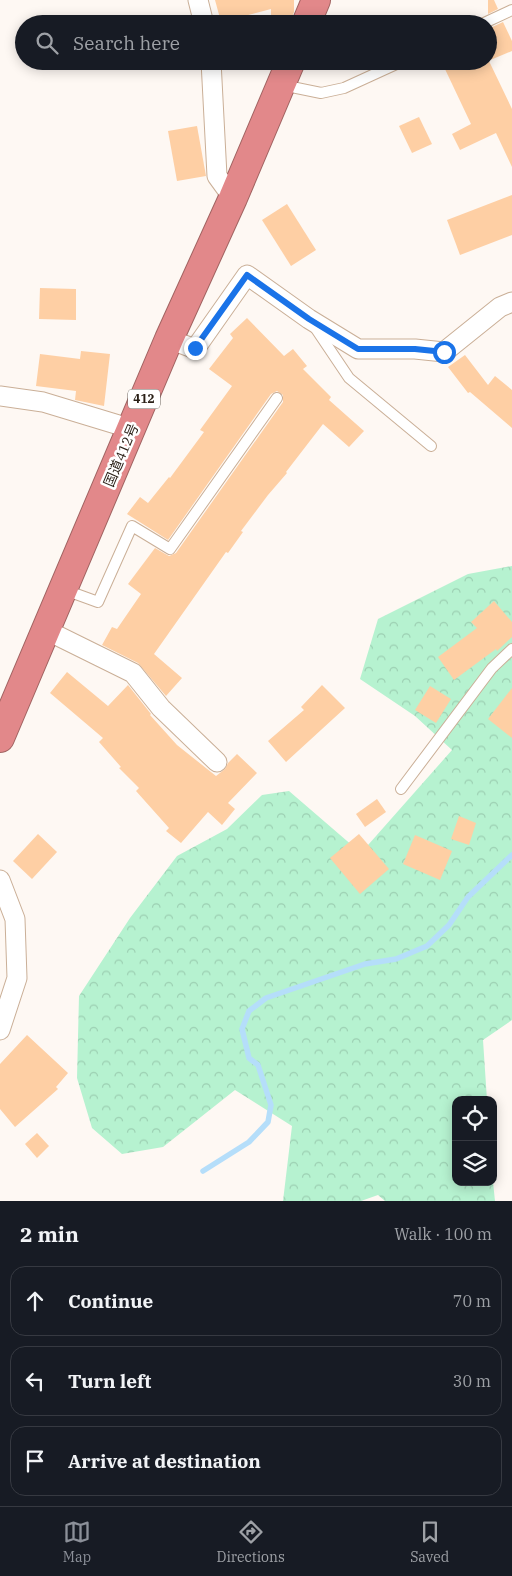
<!DOCTYPE html>
<meta charset="utf-8">
<style>
body{margin:0;font-family:"IBM Plex Serif","Noto Sans JP",serif;background:#20242c;color:#f1f3f6}
.controls{position:absolute;right:15px;bottom:15px;display:grid;overflow:hidden;border-radius:10px;box-shadow:0 2px 12px #0003}
.controls button{width:45px;height:45px;display:grid;place-items:center;padding:0;border:0;border-bottom:1px solid #363941;background:#171b24;color:#f1f3f6;font:25px sans-serif}
.stop{position:absolute;width:15px;height:15px;margin:-11px;border:4px solid #1a73e8;border-radius:50%;background:#fff}
.stop.end{background:#1a73e8;border-color:#fff;box-shadow:0 1px 5px #0008}
.list{margin:0;padding:0;list-style:none}
h2{display:flex;justify-content:space-between;align-items:center;height:65px;margin:0;padding:0 20px;font-size:21px}
h2 small{font-size:16px;font-weight:400;color:#9ea1a6}
.list li{display:grid;grid-template-columns:32px 1fr auto;gap:15px;align-items:center;box-sizing:border-box;height:70px;margin:0 10px 10px;padding:0 10px;border:1px solid #363941;border-radius:15px}
.list b{display:block;font-size:19px;white-space:nowrap}
.list em{font-size:16px;font-style:normal;color:#9ea1a6}
.icon{flex:none;width:28px;height:28px;fill:none;stroke:currentColor;stroke-width:2;stroke-linecap:round;stroke-linejoin:round}
.map{position:relative;flex:none;width:512px;height:1201px;overflow:hidden}
.search{position:absolute;background:#171b24;box-shadow:0 2px 12px #0003;left:15px;right:15px;top:15px;height:55px;display:flex;align-items:center;gap:12px;box-sizing:border-box;padding:0 18px;border-radius:28px;color:#9ea1a6;font-size:19px}
.sheet{height:305px;background:#171b24}
nav{display:flex;justify-content:space-around;align-items:center;box-sizing:border-box;height:70px;border-top:1px solid #363941;background:#171b24;font-size:14px;color:#9ea1a6}
nav a{display:grid;justify-items:center;gap:2px}
nav .on{color:#8c9099}
.map>svg:first-child{display:block}
</style>
<div class="map">
<svg width="512" height="1201" viewBox="0 0 512 1201">
<defs>
<pattern id="forest-crowns" width="20" height="18" patternUnits="userSpaceOnUse" patternTransform="scale(1.25)"><rect width="20" height="18" fill="#b6f2d0"/><path d="M2 6a3 3 0 1 1 6 0M12 15a3 3 0 1 1 6 0" fill="none" stroke="#9ccfb2"/></pattern>
</defs>
<rect width="100%" height="100%" fill="#fef8f3"/>
<!-- forest -->
<path fill="url(#forest-crowns)" d="M512,566V1020L483,1040L487,1100H456V1182H493L495,1201H385L378,1195L361,1201H283L292,1126L235,1090L163,1147L122,1154L92,1128L77,1078L79,996L130,918L177,856L227,829L262,795L289,791L361,853L452,750L415,716L360,679L378,619L468,574Z"/>
<g fill="none" stroke-linecap="round" stroke-linejoin="round">
<!-- stream -->
<path stroke="#b5defa" stroke-width="5.5" d="M203,1171L249,1142L268,1122L271,1105L258,1065L249,1058L242,1029L249,1011L266,998L365,964L396,959L427,946L449,925L468,897L512,855"/>
</g>
<!-- building -->
<g fill="#fecfa4">
<path d="M215,0H294V12L292,17L271,18V9L221,22Z"/>
<path d="M488,0H494L498,9L488,14Z"/>
<path d="M503,22L512,41V51L488,61V29Z"/>
<path d="M456,61H489L512,109V167L496,133L460,150L452,134L471,124L444,67Z"/>
<path d="M419,117L432,144L412,153L399,126Z"/>
<path d="M197,126L206,176L177,181L168,131Z"/>
<path d="M512,195V235L460,255L447,220Z"/>
<path d="M287,204L316,250L291,266L262,220Z"/>
<path d="M40,288L76,289V320L39,319Z"/>
<path d="M247,318L284,356L293,349L307,366L303,369L331,397L329,400L364,431L349,447L323,424L286,472L287,473L268,495L241,531L243,532L228,553L226,552L154,654L182,678L166,696L138,663L102,645L112,627L117,629L141,594L128,584L155,548L169,556L176,553L283,402V395L277,391L271,394L168,540L127,514L140,497L148,503L169,477L170,478L204,432L200,430L232,386L209,369L233,338L230,334Z"/>
<path d="M81,351L110,354L104,406L75,400L76,391L36,386L40,354L80,359Z"/>
<path d="M465,355L488,385L495,376L512,390V428L470,392L468,393L448,367Z"/>
<path d="M494,601L512,622V637L497,651L496,649L454,680L438,657L477,628L471,622Z"/>
<path d="M67,672L108,706L128,685L151,714L150,715L177,745L216,776L225,769L228,763L237,754L257,773L228,803L235,809L222,825L208,812L181,843L166,831L169,828L136,791L139,788L119,768L121,767L99,742L103,738L50,693Z"/>
<path d="M322,685L345,708L286,762L268,741L304,710L301,707Z"/>
<path d="M430,686L451,699L436,723L415,710Z"/>
<path d="M512,688V738L488,719Z"/>
<path d="M377,799L386,812L365,827L356,814Z"/>
<path d="M459,816L476,823L469,845L451,839Z"/>
<path d="M38,834L57,852L32,879L13,861Z"/>
<path d="M359,834L389,869L360,894L330,858Z"/>
<path d="M415,835L452,851L440,880L403,864Z"/>
<path d="M27,1035L68,1073L56,1087L58,1089L15,1127L0,1109V1064Z"/>
<path d="M37,1133L49,1146L37,1158L25,1144Z"/>
</g>
<g fill="none" stroke-linecap="round" stroke-linejoin="round">
<!-- lane casing -->
<g stroke="#caaf97" stroke-width="12">
<g id="lane">
<path d="M482,24L512,10"/>
<path d="M282,85L321,93L344,88L403,61"/>
<path d="M314,326L349,378L431,446"/>
<path d="M65,590L98,602L132,526L170,549L277,398"/>
<path d="M401,789L492,668L512,649"/>
</g>
</g>
<!-- street casing -->
<g stroke="#caaf97" stroke-width="21">
<g id="street">
<path d="M198,0L204,24"/>
<path d="M211,61L217,176L233,198"/>
<path d="M169,339L195,349L247,275L309,319L358,349H415L444,352L500,307L512,302"/>
<path d="M0,396L43,402L132,429"/>
<path d="M46,630L133,673L161,708L217,762"/>
<path d="M0,880L15,919L17,978L0,1030"/>
</g>
</g>
<!-- highway casing -->
<g stroke="#a16361" stroke-width="30">
<g id="highway">
<path d="M306,24L316,0"/>
<path d="M0,738L169,339L233,198L291,61"/>
</g>
</g>
<!-- lane -->
<use href="#lane" stroke="#fff" stroke-width="10"/>
<!-- street -->
<use href="#street" stroke="#fff" stroke-width="19"/>
<!-- highway -->
<use href="#highway" stroke="#e2888a" stroke-width="28"/>
</g>
<g fill="none" stroke-linecap="round" stroke-linejoin="round">
<!-- route -->
<path stroke="#1a73e8" stroke-width="6" d="M195,348L247,275L309,319L358,349H415L444,352"/>
</g>
<g text-anchor="middle" stroke-width="5" stroke-linejoin="round" paint-order="stroke">
<!-- shield labels -->
<rect fill="#fff" stroke="#69625c" stroke-width="1" x="128" y="389.5" width="32" height="19" rx="4"/>
<g font-size="12" font-weight="bold" fill="#291f16">
<text x="144" y="403">412</text>
</g>
<!-- street labels -->
<g font-size="14" fill="#291f16" stroke="#fff">
<text transform="translate(121 455) rotate(-67)" y="5">国道412号</text>
</g>
</g>
</svg>
<div class="controls">
<button><svg class="icon" aria-label="locate" viewBox="0 0 24 24"><circle cx="12" cy="12" r="6"/><path d="M12 2v4M12 18v4M2 12h4M18 12h4"/></svg></button>
<button><svg class="icon" aria-label="layers" viewBox="0 0 24 24"><path d="M12 4l9 5-9 5-9-5zM3 14l9 5 9-5"/></svg></button>
</div>
<div class="stop" style="left:444px;top:352px"></div>
<div class="stop end" style="left:195px;top:348px"></div>
<div class="search"><svg class="icon" aria-label="search" viewBox="0 0 24 24"><circle cx="10" cy="10" r="6"/><path d="M15 15l6 6"/></svg>Search here</div>
</div>
<section class="sheet">
<h2>2 min<small>Walk · 100 m</small></h2>
<ul class="list">
<li><svg class="icon" aria-label="ahead" viewBox="0 0 24 24"><path d="M12 20V5M6 11l6-6 6 6"/></svg><div><b>Continue</b></div><em>70 m</em></li>
<li><svg class="icon" aria-label="left" viewBox="0 0 24 24"><path d="M17 20v-9H6M10 6l-5 5 5 5"/></svg><div><b>Turn left</b></div><em>30 m</em></li>
<li><svg class="icon" aria-label="arrive" viewBox="0 0 24 24"><path d="M6 21V4h12l-3 4 3 4H6"/></svg><div><b>Arrive at destination</b></div></li>
</ul>
</section>
<nav>
<a class="on"><svg class="icon" aria-label="map" viewBox="0 0 24 24"><path d="M3 6l6-2 6 2 6-2v14l-6 2-6-2-6 2zM9 4v14M15 6v14"/></svg>Map</a>
<a><svg class="icon" aria-label="directions" viewBox="0 0 24 24"><path d="M12 3l9 9-9 9-9-9zM9 14v-3h6M13 9l2 2-2 2"/></svg>Directions</a>
<a><svg class="icon" aria-label="saved" viewBox="0 0 24 24"><path d="M7 4h10v16l-5-4-5 4z"/></svg>Saved</a>
</nav>
